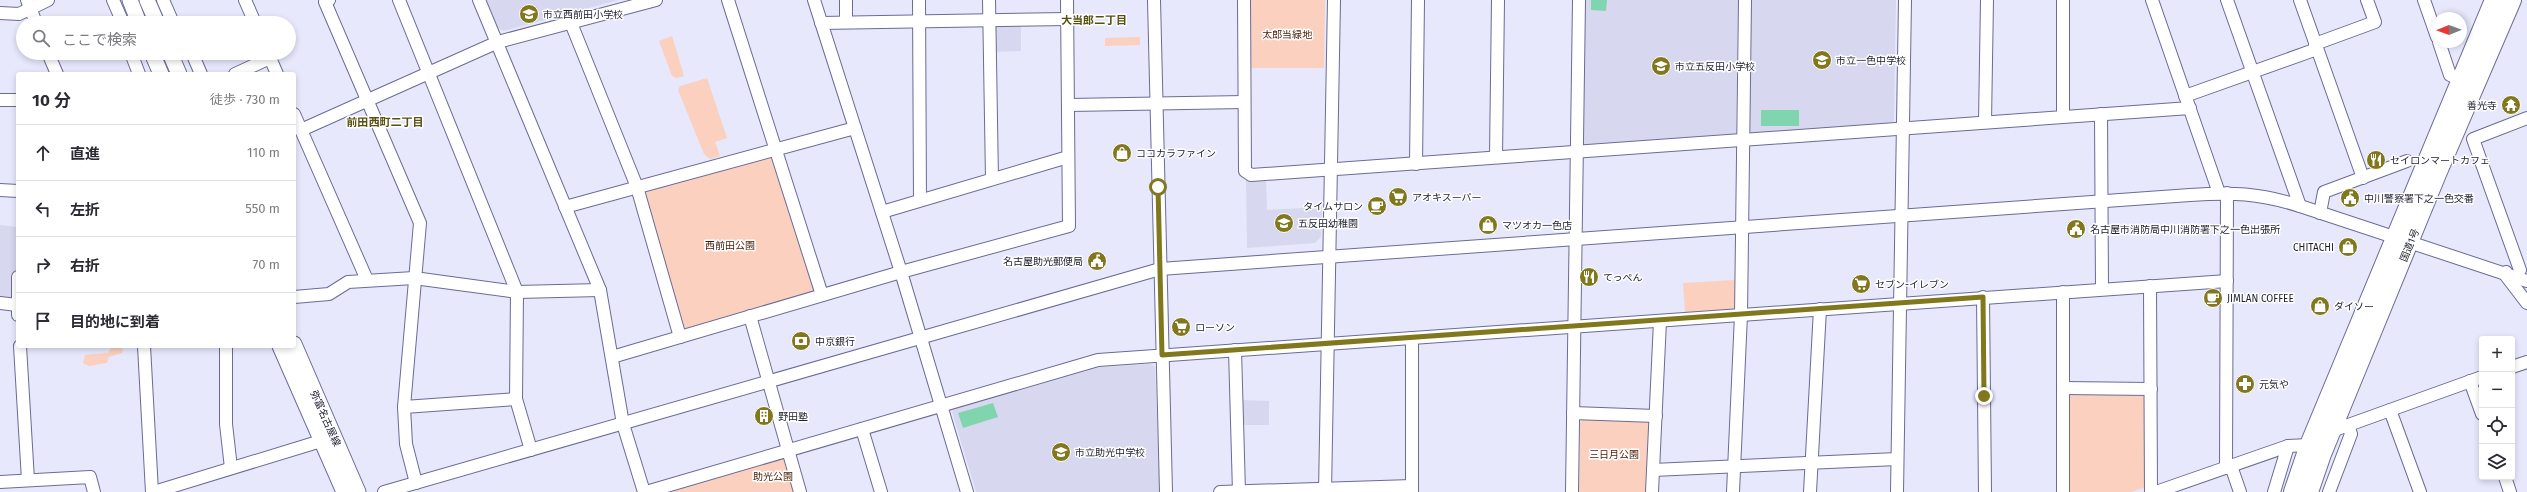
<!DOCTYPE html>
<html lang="ja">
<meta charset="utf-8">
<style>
body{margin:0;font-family:"Fira Sans","Noto Sans JP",sans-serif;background:#f7f7f7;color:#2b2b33}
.controls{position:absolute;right:12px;bottom:12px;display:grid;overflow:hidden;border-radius:4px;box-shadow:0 2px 6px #0003}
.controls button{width:36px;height:36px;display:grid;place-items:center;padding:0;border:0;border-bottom:1px solid #e1e1e2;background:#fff;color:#2b2b33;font:20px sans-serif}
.compass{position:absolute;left:2431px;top:12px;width:36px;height:36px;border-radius:50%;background:#fff;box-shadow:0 2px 6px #0003;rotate:269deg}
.stop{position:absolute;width:12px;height:12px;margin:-9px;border:3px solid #81771c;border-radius:50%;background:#fff}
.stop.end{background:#81771c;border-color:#fff;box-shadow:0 1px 4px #0008}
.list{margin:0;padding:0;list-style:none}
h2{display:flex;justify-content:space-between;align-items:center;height:52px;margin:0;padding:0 16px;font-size:17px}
h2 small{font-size:13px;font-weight:400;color:#7c7c81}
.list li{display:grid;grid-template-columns:26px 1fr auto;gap:12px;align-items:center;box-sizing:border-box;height:56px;padding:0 16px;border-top:1px solid #e1e1e2}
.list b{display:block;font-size:15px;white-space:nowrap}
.list em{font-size:13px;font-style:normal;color:#7c7c81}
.icon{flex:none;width:22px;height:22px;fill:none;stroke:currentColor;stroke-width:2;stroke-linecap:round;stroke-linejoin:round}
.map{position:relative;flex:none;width:2527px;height:492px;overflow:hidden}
.search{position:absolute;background:#fff;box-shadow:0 2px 6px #0003;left:16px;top:16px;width:280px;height:44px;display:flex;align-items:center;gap:10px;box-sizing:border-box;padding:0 14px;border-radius:22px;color:#7c7c81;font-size:15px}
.panel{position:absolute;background:#fff;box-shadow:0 2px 6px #0003;left:16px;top:72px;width:280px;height:276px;border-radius:4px}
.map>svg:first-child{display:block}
</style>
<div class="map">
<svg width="2527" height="492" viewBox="0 0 2527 492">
<rect width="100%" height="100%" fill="#e7e8fc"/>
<!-- built -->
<g fill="#d7d8ef">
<path d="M486,0H619L503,31L498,28Z"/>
<path d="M1585,0H1738L1736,133L1731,138L1583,145Z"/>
<path d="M1751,0H1896L1894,121L1890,125L1753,135L1748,130Z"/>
<path d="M997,25H1021V51L994,52V28Z"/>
<path d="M1246,180H1266L1267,210L1322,207L1321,237L1315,243L1247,248Z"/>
<path d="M0,225L18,227L16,299H0Z"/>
<path d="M1150,364L1155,367L1160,492H976L952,412L953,410L1100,367Z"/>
<path d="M1241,400L1269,401V425H1242Z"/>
</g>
<!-- green -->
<g fill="#fbd0be">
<path d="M1249,0H1325L1324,68H1250Z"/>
<path d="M672,36L684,76L677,78L672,76L659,41Z"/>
<path d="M1140,37V45L1105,46V38Z"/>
<path d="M707,78L727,138L715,142L720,156L710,159L704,154L678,90L680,86Z"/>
<path d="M770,156L774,158L815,286L813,294L687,330L682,326L644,194L647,189Z"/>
<path d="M1735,280V308L1732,311L1685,314L1683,283Z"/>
<path d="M120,347L123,349L122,353L109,357L107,363L89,366L83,363L85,355L108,353L111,348Z"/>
<path d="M2071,391L2145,395L2146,487L2132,492H2067V395Z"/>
<path d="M1583,418L1648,420L1650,423L1647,492H1579L1580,423Z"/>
<path d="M782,457L787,460L796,492H662Z"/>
</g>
<!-- water -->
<g fill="#81d5ae">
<path d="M1591,0H1607L1606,11L1591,10Z"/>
<rect x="1761" y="110" width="38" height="16"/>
<path d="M993,403L998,417L963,428L958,413Z"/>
</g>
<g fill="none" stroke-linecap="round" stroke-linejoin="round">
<!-- minor casing -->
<g stroke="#6a6b97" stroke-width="14">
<g id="minor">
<path d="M27,0L36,23"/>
<path d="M113,0L123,23"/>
<path d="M163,0L173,23"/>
<path d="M245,0L255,23"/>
<path d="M329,0L325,2L420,223L404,407L406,444L416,483"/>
<path d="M399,0L517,292L516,399L531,450"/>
<path d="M479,0L600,290L623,424L644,492"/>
<path d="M728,0L822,295"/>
<path d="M814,0L901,272L967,492"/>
<path d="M919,0L920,200"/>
<path d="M989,0L992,179"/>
<path d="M1154,0L1166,492"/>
<path d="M1244,0L1245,171L1251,175L2190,108"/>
<path d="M2063,0V116"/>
<path d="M2152,0L2219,193"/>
<path d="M2227,0L2300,206"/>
<path d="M2300,0L2363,178"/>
<path d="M2424,0L2437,37"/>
<path d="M0,13L19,14L48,0"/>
<path d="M846,22V0"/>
<path d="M571,23L637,187L680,337"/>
<path d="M821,23L1067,19"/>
<path d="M2439,42L2450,75L2461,80"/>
<path d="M2315,44L2375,22L2367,0"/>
<path d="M48,53L57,74"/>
<path d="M131,53L139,74"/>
<path d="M192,53L201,74"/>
<path d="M268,53L277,74"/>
<path d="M235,74L270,58"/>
<path d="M2185,96L2317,49"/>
<path d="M0,100H18"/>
<path d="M1069,105L1244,102"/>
<path d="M294,114L367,280"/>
<path d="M2101,114L2102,289"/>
<path d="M1985,122L1987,0"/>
<path d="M301,130L498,42L656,0"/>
<path d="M1496,157L1498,0"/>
<path d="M1416,164L1418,0"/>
<path d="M0,190L18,191"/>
<path d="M565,207L855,128"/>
<path d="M882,212L1068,157"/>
<path d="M2320,213L2324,192L2407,161"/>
<path d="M2520,270L2473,139L2527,118"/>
<path d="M2506,272L2504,273L2527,303"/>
<path d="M18,277V315"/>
<path d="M2150,286L2151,492"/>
<path d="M2063,292V492"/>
<path d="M294,297L329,294L348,282L414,278L517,292L600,290"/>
<path d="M1983,297L1985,492"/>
<path d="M0,303L17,305"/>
<path d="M750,316L800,492"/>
<path d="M20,346L28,480"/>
<path d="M144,346L152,492"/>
<path d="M226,346V424L231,468"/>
<path d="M1235,350L1239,492"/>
<path d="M612,357L901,272L1069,226L1067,0"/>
<path d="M2512,367L2527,362"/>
<path d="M2470,381L2482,414"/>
<path d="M2063,388L2151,389"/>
<path d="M404,407L516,399"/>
<path d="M2390,410L2420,492"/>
<path d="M1573,413L1656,416"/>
<path d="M862,429L881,492"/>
<path d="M2329,432L2482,377"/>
<path d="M2231,466L2240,492"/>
<path d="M2226,468L2227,193"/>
<path d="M1653,470L1897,459"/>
<path d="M2505,477L2510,492"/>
<path d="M0,482L90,477L94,492"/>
<path d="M154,492L321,441"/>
<path d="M384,492L1160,269L2190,195C2232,192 2259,193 2300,206L2527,281"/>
<path d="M646,492L1098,360L2227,281"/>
<path d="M1220,492L1412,486"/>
<path d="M1325,492L1334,0"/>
<path d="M1412,492V338"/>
<path d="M1572,492L1579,0"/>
<path d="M1652,492L1660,321"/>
<path d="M1733,492L1741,315L1745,0"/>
<path d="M1810,492L1820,309"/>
<path d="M1897,492L1905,0"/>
<path d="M2156,492L2288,446L2309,445L2314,442"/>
<path d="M2274,492L2288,446"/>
<path d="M2329,492L2351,434L2348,425"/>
</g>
</g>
<!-- major casing -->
<g stroke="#6a6b97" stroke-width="17">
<g id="major">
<path d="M130,0L139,23"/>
<path d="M147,0L157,23"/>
<path d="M152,53L161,74"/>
<path d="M170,53L179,74"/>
<path d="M294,344L358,492"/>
<path d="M280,346L344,492"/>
</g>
</g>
<!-- highway casing -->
<g stroke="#6a6b97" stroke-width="20">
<g id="highway">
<path d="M2293,492L2309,445L2494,0"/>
<path d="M2309,492L2322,454L2437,174L2512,0"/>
</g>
</g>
<!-- minor -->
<use href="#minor" stroke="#fff" stroke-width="12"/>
<!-- major -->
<use href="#major" stroke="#fff" stroke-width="15"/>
<!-- highway -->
<use href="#highway" stroke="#fff" stroke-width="18"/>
</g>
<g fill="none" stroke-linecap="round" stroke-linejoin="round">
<!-- route -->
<path stroke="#81771c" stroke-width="5" d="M1158,187L1162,355L1983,297L1984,396"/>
</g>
<!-- icons -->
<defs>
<g id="school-disc" transform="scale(1)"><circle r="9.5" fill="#81771c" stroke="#fff"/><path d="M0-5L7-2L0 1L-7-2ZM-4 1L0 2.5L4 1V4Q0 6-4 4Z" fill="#fff"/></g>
<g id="temple-disc" transform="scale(1)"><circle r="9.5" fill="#81771c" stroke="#fff"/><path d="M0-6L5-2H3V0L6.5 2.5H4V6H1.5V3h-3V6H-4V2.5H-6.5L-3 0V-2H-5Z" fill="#fff"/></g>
<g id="shop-disc" transform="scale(1)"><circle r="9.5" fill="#81771c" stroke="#fff"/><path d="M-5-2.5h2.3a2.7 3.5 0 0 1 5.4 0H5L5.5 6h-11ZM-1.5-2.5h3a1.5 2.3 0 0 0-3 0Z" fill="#fff"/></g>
<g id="restaurant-disc" transform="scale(1)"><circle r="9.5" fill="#81771c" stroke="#fff"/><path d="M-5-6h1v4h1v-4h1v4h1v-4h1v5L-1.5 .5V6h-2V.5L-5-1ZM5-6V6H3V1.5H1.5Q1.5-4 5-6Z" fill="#fff"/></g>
<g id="supermarket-disc" transform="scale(1)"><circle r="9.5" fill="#81771c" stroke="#fff"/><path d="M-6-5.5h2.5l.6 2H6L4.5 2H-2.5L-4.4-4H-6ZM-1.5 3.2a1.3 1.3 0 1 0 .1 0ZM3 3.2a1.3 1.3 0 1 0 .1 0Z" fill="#fff"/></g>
<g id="civic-disc" transform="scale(1)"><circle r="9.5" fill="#81771c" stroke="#fff"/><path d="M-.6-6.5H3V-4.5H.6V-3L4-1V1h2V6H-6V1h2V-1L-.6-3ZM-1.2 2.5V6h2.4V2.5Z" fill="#fff"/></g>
<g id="cafe-disc" transform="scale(1)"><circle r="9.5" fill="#81771c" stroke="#fff"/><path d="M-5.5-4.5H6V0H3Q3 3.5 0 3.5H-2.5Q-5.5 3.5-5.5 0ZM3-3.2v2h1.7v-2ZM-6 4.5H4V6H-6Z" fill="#fff"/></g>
<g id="bank-disc" transform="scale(1)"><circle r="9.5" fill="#81771c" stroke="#fff"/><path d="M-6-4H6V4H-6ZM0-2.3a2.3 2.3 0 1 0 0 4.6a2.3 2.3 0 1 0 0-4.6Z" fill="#fff"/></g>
<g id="pharmacy-disc" transform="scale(1)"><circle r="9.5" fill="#81771c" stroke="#fff"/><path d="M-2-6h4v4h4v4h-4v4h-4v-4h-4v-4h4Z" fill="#fff"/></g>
<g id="building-disc" transform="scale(1)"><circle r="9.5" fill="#81771c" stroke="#fff"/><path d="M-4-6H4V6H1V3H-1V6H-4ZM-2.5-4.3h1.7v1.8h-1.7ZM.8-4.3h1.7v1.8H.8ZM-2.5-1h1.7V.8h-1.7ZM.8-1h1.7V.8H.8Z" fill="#fff"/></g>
</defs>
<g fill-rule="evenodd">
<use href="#school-disc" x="529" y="14"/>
<use href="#school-disc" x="1822" y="60"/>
<use href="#school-disc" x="1661" y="66"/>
<use href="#temple-disc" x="2511" y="105"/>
<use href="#shop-disc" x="1122" y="153"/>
<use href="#restaurant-disc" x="2376" y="160"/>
<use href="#supermarket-disc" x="1398" y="197"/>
<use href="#civic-disc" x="2350" y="198"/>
<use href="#cafe-disc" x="1377" y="206"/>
<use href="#school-disc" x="1284" y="223"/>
<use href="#shop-disc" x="1488" y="225"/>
<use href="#civic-disc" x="2076" y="229"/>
<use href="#shop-disc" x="2348" y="247"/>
<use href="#civic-disc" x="1097" y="261"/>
<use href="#restaurant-disc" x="1589" y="277"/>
<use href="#supermarket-disc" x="1861" y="284"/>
<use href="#cafe-disc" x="2213" y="298"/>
<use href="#shop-disc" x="2320" y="306"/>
<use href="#supermarket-disc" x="1181" y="327"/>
<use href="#bank-disc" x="801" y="341"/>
<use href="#pharmacy-disc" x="2245" y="384"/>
<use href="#building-disc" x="764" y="416"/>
<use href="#school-disc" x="1061" y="452"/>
</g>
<g text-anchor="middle" stroke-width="3" stroke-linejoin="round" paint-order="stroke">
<!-- poi labels -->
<g font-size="10" fill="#1d1e30" stroke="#fff" text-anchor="start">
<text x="543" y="18">市立西前田小学校</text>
<text x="1836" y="64">市立一色中学校</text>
<text x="1675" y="70">市立五反田小学校</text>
<text x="2497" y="109" text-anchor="end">善光寺</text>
<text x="1136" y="157">ココカラファイン</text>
<text x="2390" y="164">セイロンマートカフェ</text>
<text x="1412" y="201">アオキスーパー</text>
<text x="2364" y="202">中川警察署下之一色交番</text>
<text x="1363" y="210" text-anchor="end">タイムサロン</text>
<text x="1298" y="227">五反田幼稚園</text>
<text x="1502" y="229">マツオカ一色店</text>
<text x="2090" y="233">名古屋市消防局中川消防署下之一色出張所</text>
<text x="2334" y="251" text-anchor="end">CHITACHI</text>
<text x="1083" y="265" text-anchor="end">名古屋助光郵便局</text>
<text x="1603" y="281">てっぺん</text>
<text x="1875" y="288">セブン-イレブン</text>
<text x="2227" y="302">JIMLAN COFFEE</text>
<text x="2334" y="310">ダイソー</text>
<text x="1195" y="331">ローソン</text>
<text x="815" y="345">中京銀行</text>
<text x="2259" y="388">元気や</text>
<text x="778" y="420">野田塾</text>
<text x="1075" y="456">市立助光中学校</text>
</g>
<!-- park labels -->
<g font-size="10" fill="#491b05" stroke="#fff">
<text x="1287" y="38">太郎当緑地</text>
<text x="730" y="249">西前田公園</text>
<text x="1614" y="458">三日月公園</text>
<text x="773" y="480">助光公園</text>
</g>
<!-- street labels -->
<g font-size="10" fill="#1d1e30" stroke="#fff">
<text transform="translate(2409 245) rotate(-68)" y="4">国道1号</text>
<text transform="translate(326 418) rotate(66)" y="4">弥富名古屋線</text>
</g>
<!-- neighbourhood labels -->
<g font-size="11" font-weight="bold" fill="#565012" stroke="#fff">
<text x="1094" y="24">大当郎二丁目</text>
<text x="385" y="126">前田西町二丁目</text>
</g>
</g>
</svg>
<div class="controls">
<button>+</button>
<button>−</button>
<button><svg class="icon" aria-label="locate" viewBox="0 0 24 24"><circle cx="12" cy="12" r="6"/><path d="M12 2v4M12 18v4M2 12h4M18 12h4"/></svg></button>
<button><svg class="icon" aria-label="layers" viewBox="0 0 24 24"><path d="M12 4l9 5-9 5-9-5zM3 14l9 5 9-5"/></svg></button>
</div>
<svg class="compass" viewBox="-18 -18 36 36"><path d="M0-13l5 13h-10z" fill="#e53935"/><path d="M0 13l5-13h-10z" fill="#7c7c81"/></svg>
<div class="stop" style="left:1158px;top:187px"></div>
<div class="stop end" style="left:1984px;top:396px"></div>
<div class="search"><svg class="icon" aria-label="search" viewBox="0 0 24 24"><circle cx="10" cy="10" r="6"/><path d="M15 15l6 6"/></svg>ここで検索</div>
<section class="panel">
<h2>10 分<small>徒歩 · 730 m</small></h2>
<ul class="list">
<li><svg class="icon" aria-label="ahead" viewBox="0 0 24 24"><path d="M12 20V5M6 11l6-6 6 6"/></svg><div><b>直進</b></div><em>110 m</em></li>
<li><svg class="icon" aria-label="left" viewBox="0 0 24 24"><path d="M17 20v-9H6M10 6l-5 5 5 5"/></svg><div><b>左折</b></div><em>550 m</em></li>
<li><svg class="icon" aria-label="right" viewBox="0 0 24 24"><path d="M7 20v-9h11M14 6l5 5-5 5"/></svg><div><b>右折</b></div><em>70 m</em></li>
<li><svg class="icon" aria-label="arrive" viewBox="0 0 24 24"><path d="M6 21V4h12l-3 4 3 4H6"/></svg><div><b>目的地に到着</b></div></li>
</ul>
</section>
</div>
